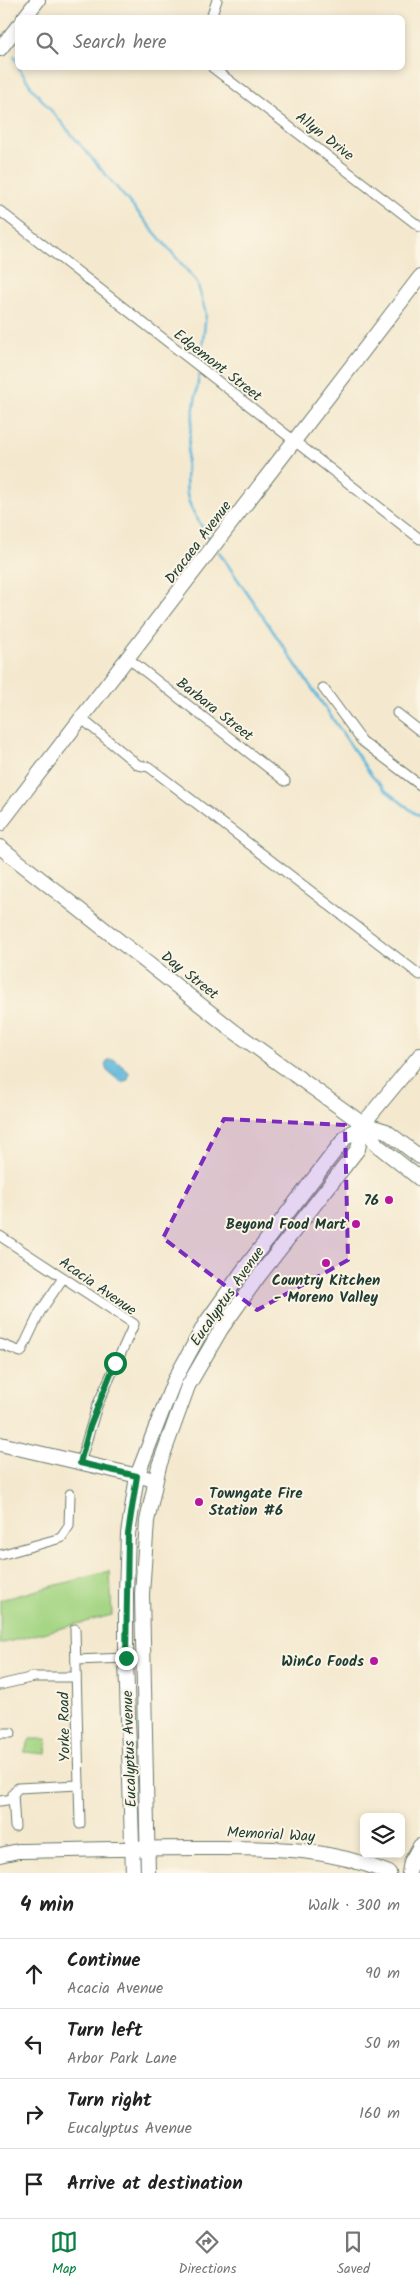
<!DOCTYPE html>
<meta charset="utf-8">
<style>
body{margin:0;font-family:Kalam,sans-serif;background:#f6f6f6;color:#222}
.controls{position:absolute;right:15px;bottom:15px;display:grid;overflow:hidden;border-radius:8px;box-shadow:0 2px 8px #0003}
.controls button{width:45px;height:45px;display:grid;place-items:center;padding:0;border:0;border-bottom:1px solid #e0e0e0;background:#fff;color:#222;font:25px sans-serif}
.stop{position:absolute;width:15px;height:15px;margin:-11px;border:4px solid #0b8043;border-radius:50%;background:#fff}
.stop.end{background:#0b8043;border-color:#fff;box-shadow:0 1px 5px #0008}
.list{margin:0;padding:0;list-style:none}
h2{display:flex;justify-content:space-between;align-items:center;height:65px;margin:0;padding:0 20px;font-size:21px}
h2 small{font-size:16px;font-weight:400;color:#767676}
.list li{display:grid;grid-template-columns:32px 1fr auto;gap:15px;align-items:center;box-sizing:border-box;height:70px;padding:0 20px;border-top:1px solid #e0e0e0}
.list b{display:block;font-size:19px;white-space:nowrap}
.list p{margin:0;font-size:16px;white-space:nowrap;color:#767676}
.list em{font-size:16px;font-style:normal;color:#767676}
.icon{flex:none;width:28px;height:28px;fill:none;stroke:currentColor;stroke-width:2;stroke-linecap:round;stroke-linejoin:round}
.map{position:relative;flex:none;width:420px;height:1873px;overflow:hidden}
.search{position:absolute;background:#fff;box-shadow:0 2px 8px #0003;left:15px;right:15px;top:15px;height:55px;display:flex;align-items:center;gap:12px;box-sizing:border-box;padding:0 18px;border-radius:8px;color:#767676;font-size:19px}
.sheet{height:345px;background:#fff}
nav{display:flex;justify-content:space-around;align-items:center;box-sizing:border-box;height:70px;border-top:1px solid #e0e0e0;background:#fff;font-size:14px;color:#767676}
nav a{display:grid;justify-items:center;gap:2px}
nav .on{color:#0b8043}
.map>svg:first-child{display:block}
</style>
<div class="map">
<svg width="420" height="1873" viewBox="0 0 420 1873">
<rect width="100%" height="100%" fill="#fcf5e5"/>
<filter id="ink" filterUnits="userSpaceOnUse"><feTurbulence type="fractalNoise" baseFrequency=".02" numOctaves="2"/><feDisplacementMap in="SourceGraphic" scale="10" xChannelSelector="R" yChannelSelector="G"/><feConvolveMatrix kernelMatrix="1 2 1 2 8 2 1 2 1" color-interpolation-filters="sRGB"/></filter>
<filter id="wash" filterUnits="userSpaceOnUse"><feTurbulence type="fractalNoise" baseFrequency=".0096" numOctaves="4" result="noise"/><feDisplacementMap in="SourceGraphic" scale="20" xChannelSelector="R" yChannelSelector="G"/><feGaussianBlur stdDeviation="1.12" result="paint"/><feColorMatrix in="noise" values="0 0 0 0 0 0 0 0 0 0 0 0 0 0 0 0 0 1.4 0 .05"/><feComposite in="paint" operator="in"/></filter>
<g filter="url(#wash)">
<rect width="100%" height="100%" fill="#f4e9cf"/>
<!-- green -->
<g fill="#a6d685" stroke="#628a5c">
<path d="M110,1571L112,1615L0,1644V1600Z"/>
<path d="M30,1739H47L46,1754L24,1752Z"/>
</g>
<!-- water -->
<path fill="#5fb7dc" stroke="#3f7a88" d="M108,1060H115L129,1072L128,1080L121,1082L107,1071L105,1065Z"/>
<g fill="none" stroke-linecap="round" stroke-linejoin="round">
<!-- stream -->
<g stroke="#5fb7dc" stroke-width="2.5">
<path d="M14,56L18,64"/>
<path d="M19,68L32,88L197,282L206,314L201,359"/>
<path d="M199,376C195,404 180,479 189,502C194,516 202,527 210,539"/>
<path d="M219,552L371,775L385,790L420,817"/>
</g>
</g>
</g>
<g filter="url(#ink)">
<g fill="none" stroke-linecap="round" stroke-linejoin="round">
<!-- street casing -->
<g stroke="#6a796a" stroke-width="11">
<g id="street">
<path d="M211,18L217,0"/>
<path d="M213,68L420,227"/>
<path d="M0,211L420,539"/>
<path d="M129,659L285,781"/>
<path d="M323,688L362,741L420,785"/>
<path d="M397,713L420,731"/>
<path d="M82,719L138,765L149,767L420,975"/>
<path d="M0,1236L134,1324L97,1406L80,1463"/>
<path d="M0,1344L21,1352L40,1312L63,1278"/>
<path d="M0,1555L61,1538L69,1526L70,1494"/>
<path d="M75,1629L80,1824"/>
<path d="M76,1660L126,1658"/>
<path d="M0,1685L34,1677H76"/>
<path d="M0,1733H11"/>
<path d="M0,1801L13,1799"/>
<path d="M15,1827L13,1794L18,1788L79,1785"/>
</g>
</g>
<!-- secondary casing -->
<g stroke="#6a796a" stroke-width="16">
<g id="secondary">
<path d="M24,18L38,0"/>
<path d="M0,49L18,26"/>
<path d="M0,824L420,277"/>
<path d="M0,847L235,1032L363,1124L386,1131L420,1157"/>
<path d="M363,1124L377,1145L420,1179"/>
<path d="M0,1444L147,1478"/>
<path d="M0,1855L18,1851C79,1850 140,1848 201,1848C269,1848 325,1846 389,1873"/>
<path d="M133,1873L126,1658V1593L128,1534L137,1476L174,1381L205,1324L242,1272L345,1138L363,1124L420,1055"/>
<path d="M148,1873L142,1594L147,1521L159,1466L188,1386L221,1329L258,1277L358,1149L363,1124"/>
<path d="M409,1873L411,1862L420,1846"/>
</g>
</g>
<!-- street -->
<use href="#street" stroke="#fff" stroke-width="9"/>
<!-- secondary -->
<use href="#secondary" stroke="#fff" stroke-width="14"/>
</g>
</g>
<g fill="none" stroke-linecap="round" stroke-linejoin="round" filter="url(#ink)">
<!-- route -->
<path stroke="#0b8043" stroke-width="6" d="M115,1363L90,1426L80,1463L137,1476L128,1534L126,1658"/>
</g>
<!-- marked area -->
<path fill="#7b2cbf" fill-opacity="0.2" stroke="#7b2cbf" stroke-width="4" stroke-dasharray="10 6" stroke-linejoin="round" d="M224,1119L345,1125L348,1260L257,1310L163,1238Z"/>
<!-- markers -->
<g fill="#b5179e" stroke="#fcf5e5" stroke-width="2">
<circle cx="389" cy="1200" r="5"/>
<circle cx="356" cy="1224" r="5"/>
<circle cx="326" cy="1263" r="5"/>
<circle cx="199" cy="1502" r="5"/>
<circle cx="374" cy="1661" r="5"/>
</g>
<g text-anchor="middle" stroke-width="4" stroke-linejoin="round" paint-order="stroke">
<!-- street labels -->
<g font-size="15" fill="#1f3d34" stroke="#fcf5e5">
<text transform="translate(325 136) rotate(38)" y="5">Allyn Drive</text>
<text transform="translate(218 365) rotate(38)" y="5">Edgemont Street</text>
<text transform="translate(198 542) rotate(-53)" y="5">Dracaea Avenue</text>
<text transform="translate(215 709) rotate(38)" y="5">Barbara Street</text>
<text transform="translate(190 975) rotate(38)" y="5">Day Street</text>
<text transform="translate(98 1286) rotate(35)" y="5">Acacia Avenue</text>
<text transform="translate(227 1296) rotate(-55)" y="5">Eucalyptus Avenue</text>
<text transform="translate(64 1727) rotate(-91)" y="5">Yorke Road</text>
<text transform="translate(129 1749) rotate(-92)" y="5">Eucalyptus Avenue</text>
<text transform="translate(271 1834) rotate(3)" y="5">Memorial Way</text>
</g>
<!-- poi labels -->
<g font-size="15" font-weight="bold" fill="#1f3d34" stroke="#fcf5e5" text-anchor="end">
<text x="379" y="1205">76</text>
<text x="346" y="1229">Beyond Food Mart</text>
<text x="326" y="1285" text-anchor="middle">Country Kitchen<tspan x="326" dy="17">- Moreno Valley</tspan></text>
<text x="209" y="1498" text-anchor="start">Towngate Fire<tspan x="209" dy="17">Station #6</tspan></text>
<text x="364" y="1666">WinCo Foods</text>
</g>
</g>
</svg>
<div class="controls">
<button><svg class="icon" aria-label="layers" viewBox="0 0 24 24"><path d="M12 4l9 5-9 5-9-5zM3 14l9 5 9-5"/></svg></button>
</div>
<div class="stop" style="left:115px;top:1363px"></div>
<div class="stop end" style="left:126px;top:1658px"></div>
<div class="search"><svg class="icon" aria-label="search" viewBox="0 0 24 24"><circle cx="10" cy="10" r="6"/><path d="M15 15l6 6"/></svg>Search here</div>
</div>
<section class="sheet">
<h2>4 min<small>Walk · 300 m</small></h2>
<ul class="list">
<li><svg class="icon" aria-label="ahead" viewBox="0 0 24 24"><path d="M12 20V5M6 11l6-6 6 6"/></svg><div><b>Continue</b><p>Acacia Avenue</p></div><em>90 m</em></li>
<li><svg class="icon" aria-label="left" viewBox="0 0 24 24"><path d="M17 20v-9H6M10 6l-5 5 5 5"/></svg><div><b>Turn left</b><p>Arbor Park Lane</p></div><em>50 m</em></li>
<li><svg class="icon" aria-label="right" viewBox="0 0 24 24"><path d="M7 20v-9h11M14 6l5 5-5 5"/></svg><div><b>Turn right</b><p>Eucalyptus Avenue</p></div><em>160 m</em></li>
<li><svg class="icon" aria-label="arrive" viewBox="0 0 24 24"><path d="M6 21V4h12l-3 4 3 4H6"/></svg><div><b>Arrive at destination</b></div></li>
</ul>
</section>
<nav>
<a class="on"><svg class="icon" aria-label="map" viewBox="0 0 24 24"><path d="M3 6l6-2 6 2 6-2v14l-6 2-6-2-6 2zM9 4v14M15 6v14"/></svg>Map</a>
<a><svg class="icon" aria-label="directions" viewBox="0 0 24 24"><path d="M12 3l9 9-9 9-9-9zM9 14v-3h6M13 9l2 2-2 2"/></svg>Directions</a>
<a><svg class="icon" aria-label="saved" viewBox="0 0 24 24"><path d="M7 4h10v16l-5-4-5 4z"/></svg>Saved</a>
</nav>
